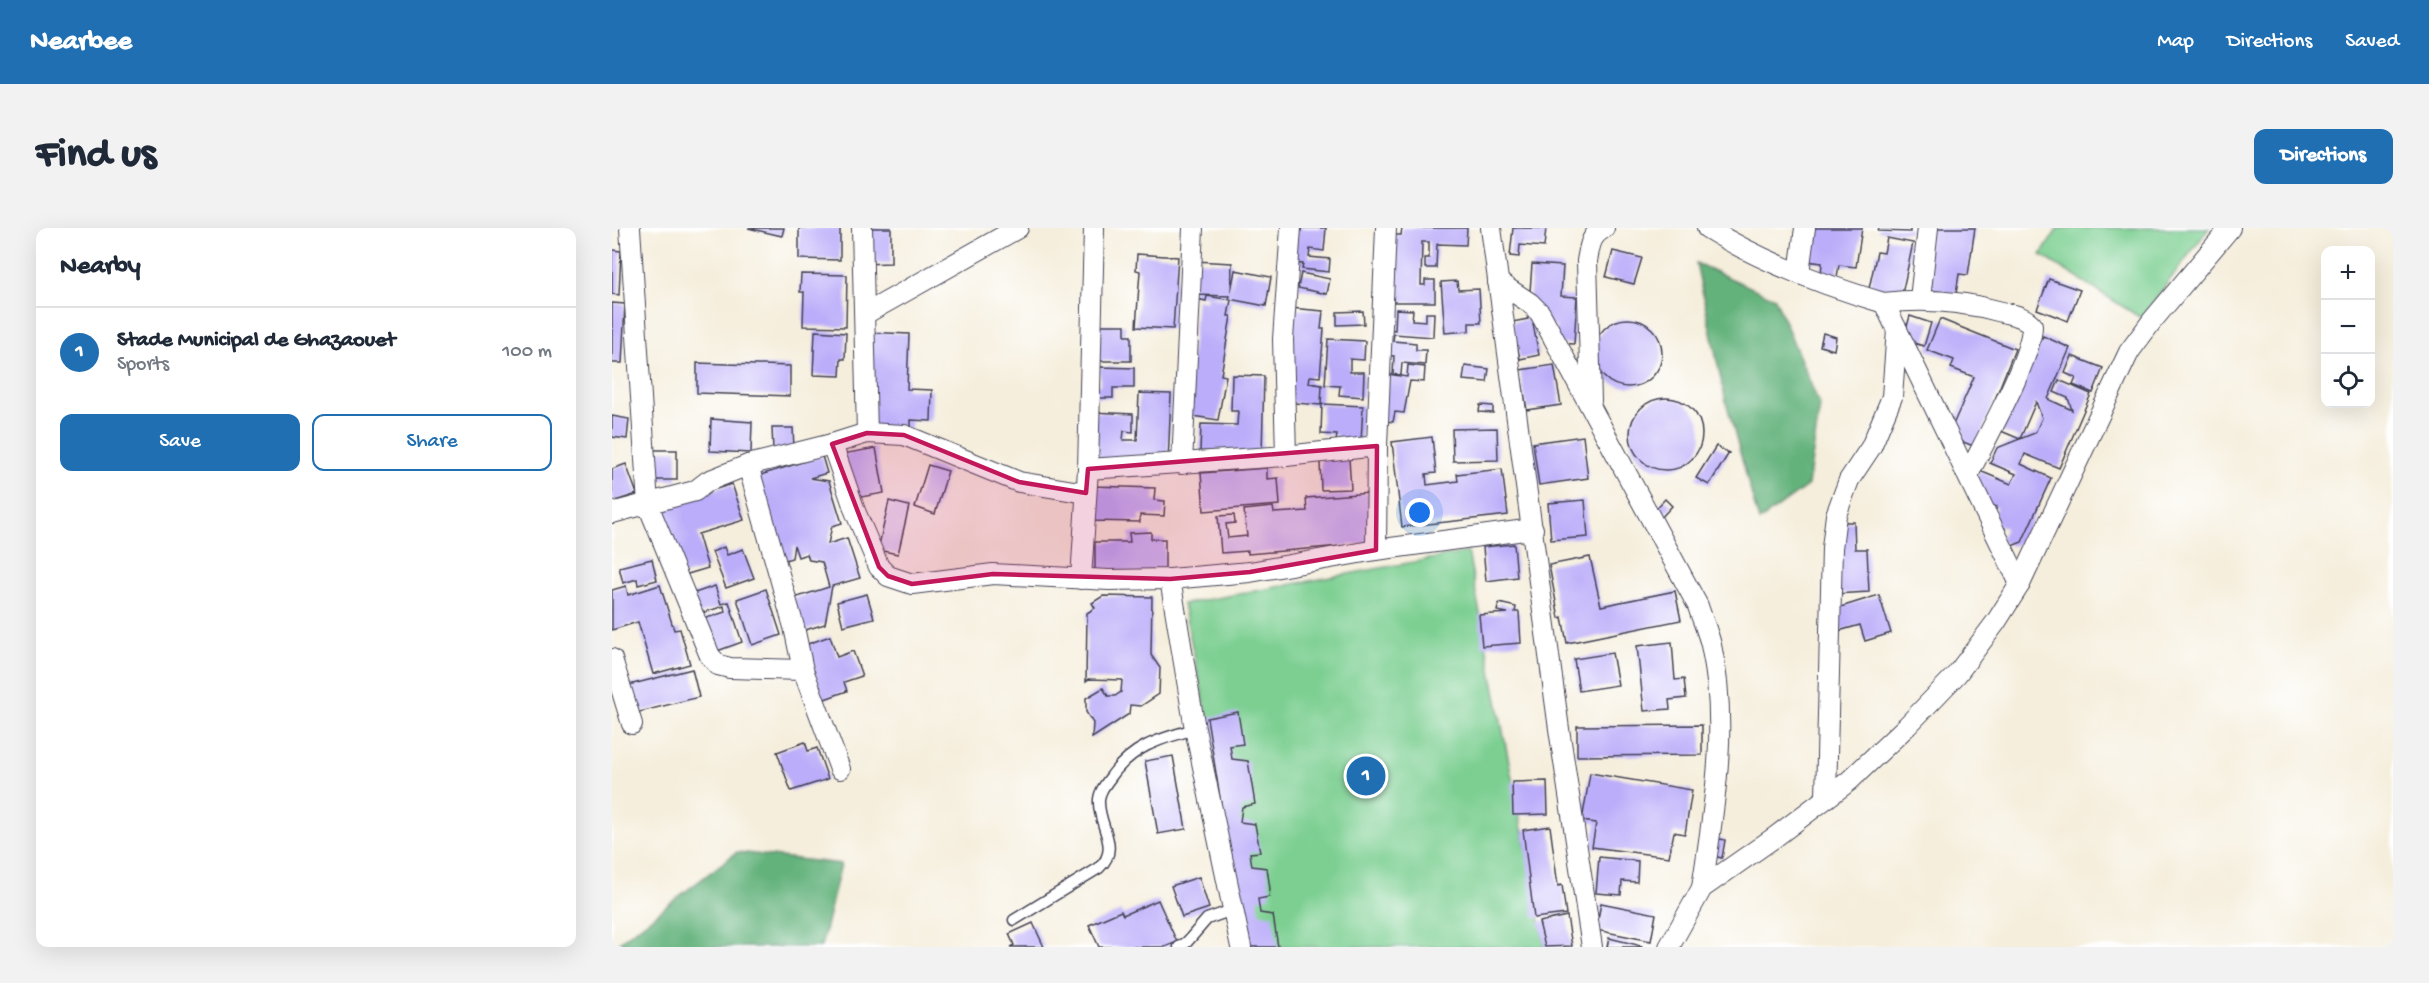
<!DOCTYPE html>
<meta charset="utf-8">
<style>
body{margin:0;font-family:"Gochi Hand",sans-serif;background:#f2f2f3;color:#1f2937}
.controls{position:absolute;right:18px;top:18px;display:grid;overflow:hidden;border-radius:12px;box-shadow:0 6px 24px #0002}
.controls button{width:54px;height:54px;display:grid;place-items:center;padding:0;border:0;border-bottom:2px solid #e0e1e3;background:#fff;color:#1f2937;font:30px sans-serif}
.you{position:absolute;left:808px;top:285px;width:21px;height:21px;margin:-15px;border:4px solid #fff;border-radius:50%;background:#1a73e8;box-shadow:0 0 0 9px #1a73e833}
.badge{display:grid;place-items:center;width:39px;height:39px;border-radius:50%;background:#1f6fb2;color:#fff;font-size:20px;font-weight:700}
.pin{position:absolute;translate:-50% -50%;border:3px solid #fff;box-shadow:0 2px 6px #0006}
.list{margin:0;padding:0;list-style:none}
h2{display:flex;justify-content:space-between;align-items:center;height:78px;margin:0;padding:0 24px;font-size:26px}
h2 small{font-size:20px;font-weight:400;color:#747a83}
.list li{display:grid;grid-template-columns:39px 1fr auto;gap:18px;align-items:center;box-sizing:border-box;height:90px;padding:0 24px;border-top:2px solid #e0e1e3}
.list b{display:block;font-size:22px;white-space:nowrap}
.list p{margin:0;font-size:20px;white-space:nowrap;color:#747a83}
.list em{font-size:20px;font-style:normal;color:#747a83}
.actions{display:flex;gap:12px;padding:18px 24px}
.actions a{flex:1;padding:14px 0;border:2px solid #1f6fb2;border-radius:12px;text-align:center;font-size:21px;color:#1f6fb2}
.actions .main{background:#1f6fb2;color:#fff}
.icon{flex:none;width:33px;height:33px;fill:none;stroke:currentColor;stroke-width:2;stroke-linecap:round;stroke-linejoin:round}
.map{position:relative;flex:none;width:1781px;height:719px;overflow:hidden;border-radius:12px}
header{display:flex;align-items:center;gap:36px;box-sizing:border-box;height:84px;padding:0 30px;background:#1f6fb2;color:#fff}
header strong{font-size:28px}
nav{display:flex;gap:33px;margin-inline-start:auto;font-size:21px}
.intro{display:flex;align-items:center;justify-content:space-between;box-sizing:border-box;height:144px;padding:0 36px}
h1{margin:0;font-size:42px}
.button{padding:15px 27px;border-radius:12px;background:#1f6fb2;color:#fff;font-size:21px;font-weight:700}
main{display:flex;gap:36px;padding:0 36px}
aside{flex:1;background:#fff;border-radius:12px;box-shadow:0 6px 24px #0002}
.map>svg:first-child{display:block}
</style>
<header>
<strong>Nearbee</strong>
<nav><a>Map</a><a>Directions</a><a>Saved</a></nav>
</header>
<div class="intro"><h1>Find us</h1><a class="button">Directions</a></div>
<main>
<aside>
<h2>Nearby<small></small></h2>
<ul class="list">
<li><span class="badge">1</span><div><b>Stade Municipal de Ghazaouet</b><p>Sports</p></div><em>100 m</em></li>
</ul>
<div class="actions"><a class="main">Save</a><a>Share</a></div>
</aside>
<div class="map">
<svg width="1781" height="719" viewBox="0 0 1781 719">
<rect width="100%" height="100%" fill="#fff"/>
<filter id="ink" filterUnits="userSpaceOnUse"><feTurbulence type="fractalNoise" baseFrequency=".0167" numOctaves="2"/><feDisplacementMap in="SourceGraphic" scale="12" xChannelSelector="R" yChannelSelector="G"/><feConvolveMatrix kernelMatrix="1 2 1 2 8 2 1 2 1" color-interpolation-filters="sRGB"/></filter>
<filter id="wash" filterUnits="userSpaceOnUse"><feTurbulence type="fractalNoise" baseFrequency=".008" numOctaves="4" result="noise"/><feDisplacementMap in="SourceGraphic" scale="24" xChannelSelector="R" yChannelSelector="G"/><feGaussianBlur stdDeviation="1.35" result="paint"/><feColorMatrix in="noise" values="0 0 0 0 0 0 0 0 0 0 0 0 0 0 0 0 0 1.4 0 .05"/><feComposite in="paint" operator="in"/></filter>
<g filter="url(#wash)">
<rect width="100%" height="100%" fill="#f5eedc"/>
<!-- green -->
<g fill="#7bcf91" stroke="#4e7866" stroke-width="1.5">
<path d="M1446,0H1597L1529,90L1429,27Z"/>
<path d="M856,324L933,719H645L571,376Z"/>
</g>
<!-- forest -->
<g fill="#64b27b" stroke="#436a5b" stroke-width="1.5">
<path d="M1084,35L1163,70L1208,178L1196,257L1147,293L1113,170Z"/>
<path d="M125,624L229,636L209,719H1Z"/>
</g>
<g id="blocks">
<!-- building -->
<g fill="#bbadf9">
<path d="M136,0H172L170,8Z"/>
<path d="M187,0H228V32L187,31Z"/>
<path d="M249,0H279V35L250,36Z"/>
<path d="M680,0H714L712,23L698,21L697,29L718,31L717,44L690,41L691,36L676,35Z"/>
<path d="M790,0H855L854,17L825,16L824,40H813V30H817V14H810L809,57H813V52H823V74H775L778,7H789Z"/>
<path d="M901,0H934L932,19L908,17L907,29L898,28Z"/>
<path d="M1199,0H1250L1244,39L1227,37L1225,49L1209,47L1210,35L1195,33Z"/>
<path d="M1267,0H1298V4L1266,3Z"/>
<path d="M1319,0H1363L1356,47L1347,46L1344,66L1310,61Z"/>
<path d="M1275,10L1301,15L1289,71L1256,65L1265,24L1272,25Z"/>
<path d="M0,22L9,23L7,67L0,66Z"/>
<path d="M1001,23L1030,30L1022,56L994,49Z"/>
<path d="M525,26L566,29L561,101L524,99L528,43L524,42Z"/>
<path d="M582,33L620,35L619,63L623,42L659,49L654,78L617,71L618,68L581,67Z"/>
<path d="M920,36L951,38L949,68L965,69L962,116L942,115L944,98L921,96L927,127L908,131L900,94L916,91Z"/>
<path d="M689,45L718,51L715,66L686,60Z"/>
<path d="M189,46L235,47L234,99L191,98L192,64H188Z"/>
<path d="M1437,51L1468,62L1456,93L1425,81Z"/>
<path d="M845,53L846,62L867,61L869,95H857V103L833,105L829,54Z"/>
<path d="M595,68L619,72L616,88H619L609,147L614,148L606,192L574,187L585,71L594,73Z"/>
<path d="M0,75L13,76L10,135H0Z"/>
<path d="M678,80L711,83L709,101H712L708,149L698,148L697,155L710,157L709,177L670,174Z"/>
<path d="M784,81L801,82L800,92L814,93V85H822L821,109L782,106L781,113L804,115V122H814L813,137L790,135L789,147L781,146L782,128L771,127L773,101L783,102Z"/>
<path d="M751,83L752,96L725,97V84Z"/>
<path d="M1298,88L1319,95L1312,118L1291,112Z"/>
<circle cx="1016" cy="125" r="34"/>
<path d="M1328,91L1403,121L1364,219L1336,208L1362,149L1339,140L1342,132L1315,122Z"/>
<path d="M483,97H513V108H519V133H483Z"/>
<path d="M203,103L234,105L233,131H229L228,148L201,147Z"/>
<path d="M254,104L297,106L295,161L320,162L319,193L299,192V201L250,199Z"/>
<path d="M1211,105L1224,109L1222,122L1208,118Z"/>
<path d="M1431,108L1458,120L1436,171L1460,182L1456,170L1442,164L1447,152L1479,166L1447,240L1413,226L1409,236L1439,250L1410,314L1400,318L1388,313L1393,300L1379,293L1385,279L1371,273L1363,253L1368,243L1399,256L1404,246L1378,235L1385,220L1423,205L1430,190L1424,174L1408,211L1389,203Z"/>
<path d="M716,111L753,113L752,132L738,131V144H752L751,169L727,167L728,158L713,157Z"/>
<path d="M1460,128L1491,140L1481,165L1461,157L1464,150L1453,145Z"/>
<path d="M85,135L178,138V168L85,165Z"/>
<path d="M796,137L813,139L812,154L798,153L792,185L783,184L781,194L767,192L775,146L795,149Z"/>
<path d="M942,137L949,177L915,182L908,142Z"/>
<path d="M853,138L877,141L875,154L851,152Z"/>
<path d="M488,139L522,140V160H501V170H482L481,157H488Z"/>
<path d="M620,147L652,148L650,225L588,223L589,196L625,197L626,183H619Z"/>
<path d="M527,165L559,166L556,236L478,240L480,184L521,186V204L512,203L511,212H525Z"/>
<circle cx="1054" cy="206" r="36"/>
<path d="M710,176L751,178L749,214L724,213L725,207L709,206Z"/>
<path d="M868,177L881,178V185L867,184Z"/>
<path d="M0,188L17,191L15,211L0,209Z"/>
<path d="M99,191L140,194L139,225L98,223Z"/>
<path d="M160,200H181L182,221L161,222Z"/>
<path d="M885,200L886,232L841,233L840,201Z"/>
<path d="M971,208L976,250L927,257L921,215Z"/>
<path d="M820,209L824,245L814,246L815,257L846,253L845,246L890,241L896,287L790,299L780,214Z"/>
<path d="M1104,218L1117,225L1097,257L1084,250Z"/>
<path d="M264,220L272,265L238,271L230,226Z"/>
<rect x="41" y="222" width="24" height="30"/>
<path d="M210,228L215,245L198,250L217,253L230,295L220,298L216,316L235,310L248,350L220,358L213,396L190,403L176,372L217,359L210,334L197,332L195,326L186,329L182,317L180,330L166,334L136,251Z"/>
<path d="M737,231L739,261L709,262L708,232Z"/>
<path d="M14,236L25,266L0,274V241Z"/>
<path d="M316,237L336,243L323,286L303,279Z"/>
<path d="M655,240V251L666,250L668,277L592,283L589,245Z"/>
<path d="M120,256L132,292L86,306L96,340L69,348L47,279Z"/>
<path d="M480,258L543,260L542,272L553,273L552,288L528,287V294L479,293Z"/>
<path d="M758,265L763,315L636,326V323L609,325L606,288L622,287L623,295L614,296L616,310L635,308L632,282L661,279L662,285L695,283L694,270Z"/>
<path d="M1053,271L1060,278L1047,292L1040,285Z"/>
<path d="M973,272L976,309L939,312L936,275Z"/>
<path d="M277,273L297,278L286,326L266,322Z"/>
<path d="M1219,294H1242L1243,321H1255L1257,364L1222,366Z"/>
<path d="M539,304V311H553V348L483,349V314H518L517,305Z"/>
<path d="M902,316L905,349L874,353L871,319Z"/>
<path d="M112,319L115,327L131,321L142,350L114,360L100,324Z"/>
<path d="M978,329L989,378L1063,363L1069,392L955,415L950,389L947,390L937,337Z"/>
<path d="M40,331L45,352L26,357L25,351L11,355L7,339Z"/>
<path d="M48,357L62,402L68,401L78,436L41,446L26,394L0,402V362L14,358L16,367Z"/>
<path d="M103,358L109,376L117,374L130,414L97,426L86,393L113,384L112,378L84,387L77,367Z"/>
<path d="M154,361L169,407L140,417L125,371Z"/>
<path d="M255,366L262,390L231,398L225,374Z"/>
<path d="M1267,367L1279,405L1253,413L1248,397L1223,404L1216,383Z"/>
<path d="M491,368L540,369L539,427L548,440L547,466L529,478L518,477L517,486L480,510L481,495L474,484V470L491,460L496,468H503L509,464L510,452L477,451L474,453L475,385L483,380L480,375Z"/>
<path d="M887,375L904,379L903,384H907L909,415L870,418L867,387L896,385L885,383Z"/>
<path d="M218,408L225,429L241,423L250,448L232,454L235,463L210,472L190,418Z"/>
<path d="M1060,414L1063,452L1072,451L1074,470L1057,472L1058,481L1032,483L1025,418Z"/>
<path d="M1000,425L1006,457L967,463L962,431Z"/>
<path d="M80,441L87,469L24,485L9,459Z"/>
<path d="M626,484L631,516L618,518L620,531L636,533L643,576L630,579L628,594L643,596L648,624L638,625L640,638L655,640L658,661L657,669L646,671L648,685L661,687L666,719H634L612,594L595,490Z"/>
<path d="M1090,497V527L965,528V498Z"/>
<path d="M193,514L196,523L205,520L216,551L179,563L165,524Z"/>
<path d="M561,528L574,601L546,606L533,533Z"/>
<path d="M978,545L1080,562L1073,606L1062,604L1057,629L980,619L984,595L970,593Z"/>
<path d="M935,553L936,586L901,587L900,554Z"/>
<path d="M938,598L946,658L950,657L954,686L922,690L911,602Z"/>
<path d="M1099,609L1113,612L1110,630L1096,627Z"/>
<path d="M987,629L1026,633L1025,654L1010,653L1009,667L984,665Z"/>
<path d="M587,649L597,680L570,689L559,658Z"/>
<path d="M546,672L565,714L553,719H487L477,697L509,683L511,687Z"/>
<path d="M989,675L1044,686L1039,713L984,702Z"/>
<path d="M955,688L960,718L933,719L927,694Z"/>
<path d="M421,695L432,719H398L402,717L397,706Z"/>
<path d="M997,710L1030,718V719H995Z"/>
</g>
</g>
</g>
<g filter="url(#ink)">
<use href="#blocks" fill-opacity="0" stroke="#424153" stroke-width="1.5"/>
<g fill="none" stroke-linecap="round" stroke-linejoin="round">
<!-- lane casing -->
<g stroke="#424153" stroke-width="13">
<g id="lane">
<path d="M402,692L487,640C509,620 487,599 487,575C486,566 492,558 498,550C520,518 547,511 583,501"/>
<path d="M567,719L575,714L595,691L620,682"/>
</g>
</g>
<!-- street casing -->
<g stroke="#424153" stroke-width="22">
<g id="street">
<path d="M18,0L36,277L98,428L106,437L118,440L191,442"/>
<path d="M250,0L255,205"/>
<path d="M879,0L947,501L980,719"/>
<path d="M1095,0C1150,34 1211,57 1272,75L1408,356"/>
<path d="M1187,45L1193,0"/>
<path d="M886,54L918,75L928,85L1086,378C1090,391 1096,404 1099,417C1117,497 1102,580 1090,660"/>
<path d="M1308,71L1316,0"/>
<path d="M1272,75C1314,70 1350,73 1390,84C1401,87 1412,88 1420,97C1421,129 1372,214 1356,247"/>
<path d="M253,86L406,0"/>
<path d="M979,173L975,33C978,17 978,8 992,0"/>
<path d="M220,216L243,283L267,339L276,348L300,356L381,346L497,352L558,351L638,344L764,322L921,301"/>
<path d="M674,228L671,111L679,0"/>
<path d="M570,236L581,0"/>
<path d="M136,237L182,399L191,442L228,541"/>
<path d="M476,241L674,228L765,218"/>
<path d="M0,285L83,263L96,253L136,237L220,216L255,205L292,207L407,254L474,265"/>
<path d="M764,322L765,218L774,0"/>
<path d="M469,351L476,241L482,0"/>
<path d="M558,351L583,501L629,719"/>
<path d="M0,431L20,496"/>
<path d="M1214,570L1220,320L1224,287L1237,252L1259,219L1280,169L1285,101"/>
<path d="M1057,719L1090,660L1163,609L1237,553L1295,498L1345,446L1384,394L1408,356L1517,124L1540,93L1618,0"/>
</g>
</g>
<!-- lane -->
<use href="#lane" stroke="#fff" stroke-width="10"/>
<!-- street -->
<use href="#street" stroke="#fff" stroke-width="20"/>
</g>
</g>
<!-- marked area -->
<path fill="#c2185b" fill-opacity="0.2" stroke="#c2185b" stroke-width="4.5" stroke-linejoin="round" d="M255,205L292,207L407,254L474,265L476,241L765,218L764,322L638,344L558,351L381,346L300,356L276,348L267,339L220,216Z"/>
</svg>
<div class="controls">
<button>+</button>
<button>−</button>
<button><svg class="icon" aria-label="locate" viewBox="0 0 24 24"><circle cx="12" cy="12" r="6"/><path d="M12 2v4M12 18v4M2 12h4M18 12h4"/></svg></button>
</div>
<div class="you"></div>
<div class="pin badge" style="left:754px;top:548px">1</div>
</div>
</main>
